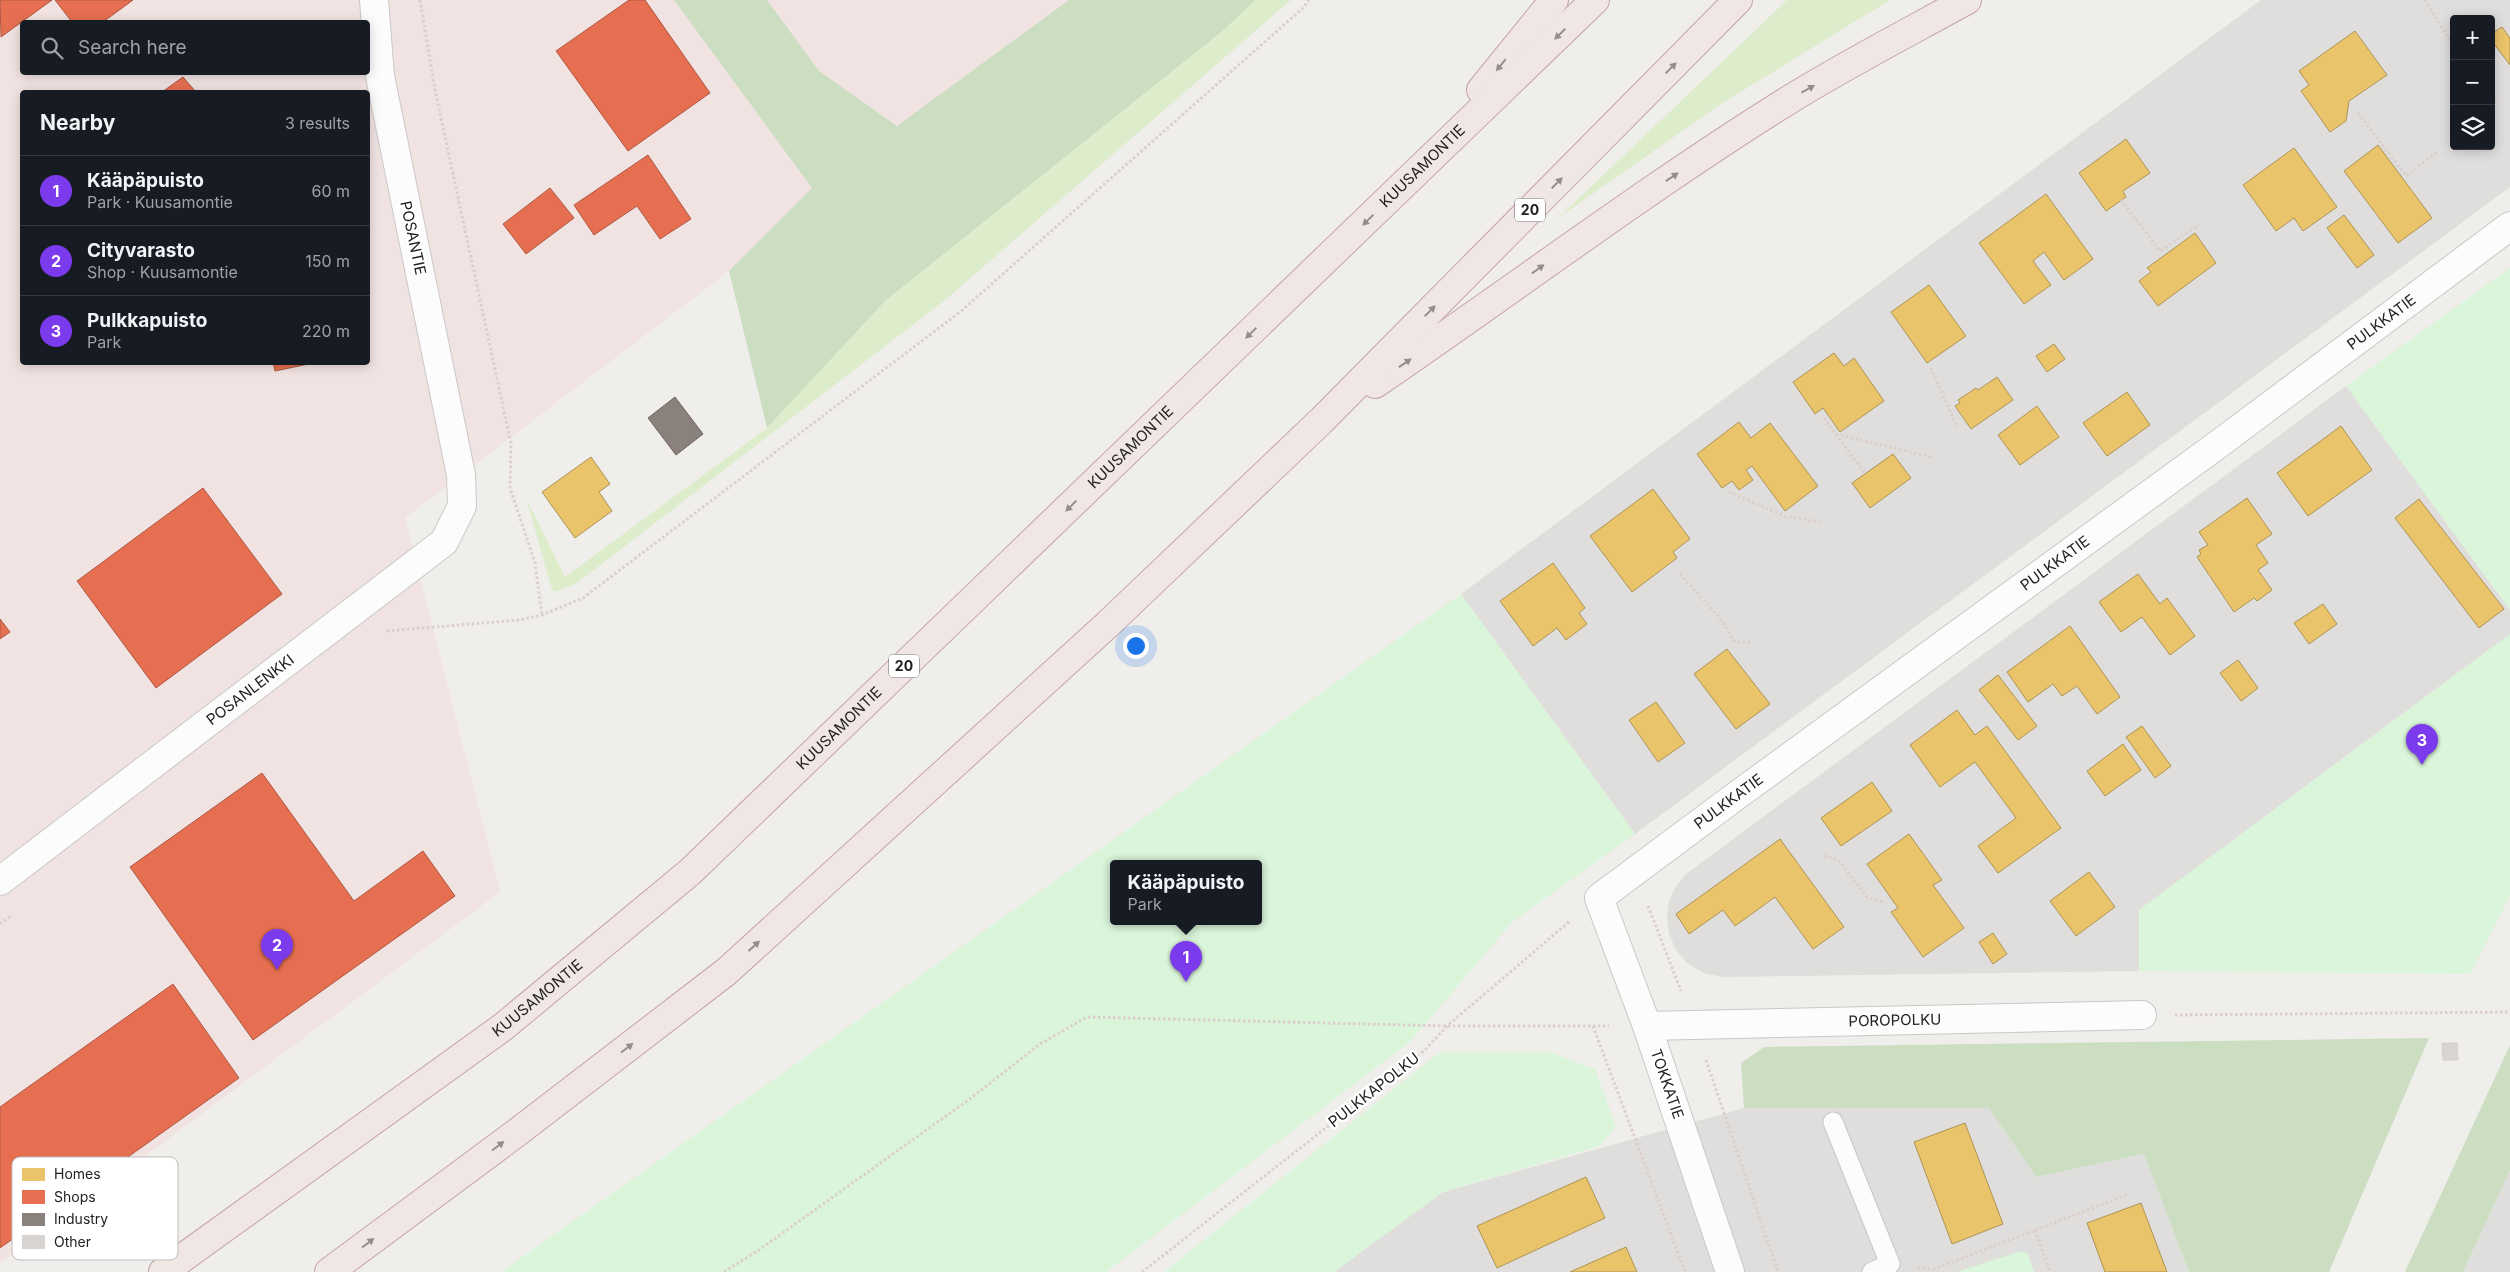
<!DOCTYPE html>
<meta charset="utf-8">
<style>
body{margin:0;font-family:Inter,sans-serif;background:#242831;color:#f1f3f6}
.controls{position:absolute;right:15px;top:15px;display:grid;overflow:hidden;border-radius:5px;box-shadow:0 2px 12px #0003}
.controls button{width:45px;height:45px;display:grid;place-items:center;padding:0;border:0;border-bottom:1px solid #363941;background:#171b24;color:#f1f3f6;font:25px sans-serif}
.you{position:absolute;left:1135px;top:645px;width:18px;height:18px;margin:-12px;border:4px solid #fff;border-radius:50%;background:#1a73e8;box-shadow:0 0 0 8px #1a73e833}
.badge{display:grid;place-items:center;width:32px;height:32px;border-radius:50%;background:#7c3aed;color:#fff;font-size:16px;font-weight:700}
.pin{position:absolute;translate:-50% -41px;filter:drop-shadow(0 1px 2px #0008)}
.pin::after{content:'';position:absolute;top:26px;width:18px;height:15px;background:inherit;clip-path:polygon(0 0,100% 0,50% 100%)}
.popup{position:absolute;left:1110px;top:860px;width:152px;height:65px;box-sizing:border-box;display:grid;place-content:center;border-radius:5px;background:#171b24;filter:drop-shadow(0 1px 4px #0005);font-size:16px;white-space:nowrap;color:#9ea1a6}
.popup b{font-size:19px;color:#f1f3f6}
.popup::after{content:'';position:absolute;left:50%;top:100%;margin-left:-10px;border:10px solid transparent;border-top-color:#171b24}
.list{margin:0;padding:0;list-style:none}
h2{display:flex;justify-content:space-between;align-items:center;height:65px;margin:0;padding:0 20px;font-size:21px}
h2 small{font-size:16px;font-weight:400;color:#9ea1a6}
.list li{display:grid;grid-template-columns:32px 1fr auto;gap:15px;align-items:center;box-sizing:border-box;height:70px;padding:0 20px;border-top:1px solid #363941}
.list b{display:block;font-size:19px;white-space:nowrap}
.list p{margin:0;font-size:16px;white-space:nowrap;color:#9ea1a6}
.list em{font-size:16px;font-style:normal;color:#9ea1a6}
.icon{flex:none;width:28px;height:28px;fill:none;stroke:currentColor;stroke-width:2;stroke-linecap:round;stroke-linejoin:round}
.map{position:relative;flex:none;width:2510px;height:1272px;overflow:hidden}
.search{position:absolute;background:#171b24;box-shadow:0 2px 12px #0003;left:20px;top:20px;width:350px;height:55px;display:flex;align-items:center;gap:12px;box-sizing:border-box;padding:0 18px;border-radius:5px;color:#9ea1a6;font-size:19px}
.panel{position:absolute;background:#171b24;box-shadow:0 2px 12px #0003;left:20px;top:90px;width:350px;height:275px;border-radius:5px}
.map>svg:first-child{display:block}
</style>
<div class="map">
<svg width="2510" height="1272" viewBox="0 0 2510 1272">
<rect width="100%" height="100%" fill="#f0eeeb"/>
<!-- residential -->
<g fill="#dfdedc" fill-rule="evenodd">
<path d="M2261,0H2510V187L1635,834L1461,594ZM2454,19H2491V146H2454Z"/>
<path d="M2346,386L2510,610V634L2139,910V971L1722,977L1704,973L1688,964L1676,950L1669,934L1667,918L1669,901L1676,886L1686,874Z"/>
<path d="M1744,1108H1989L2036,1177L2144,1154L2189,1272H1334L1443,1192Z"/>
<path d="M2510,1170V1272H2463Z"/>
</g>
<!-- commercial -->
<path fill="#f1e3e1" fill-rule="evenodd" d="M0,0H1069L812,189L729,271L405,518L500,892L0,1264ZM22,22H368V72H22ZM22,92H368V362H22Z"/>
<!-- grass -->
<g fill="#ddeccb">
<path d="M1255,0H1291L944,301L577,583L556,592L552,590L526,498L565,577L767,428L885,301L1225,29Z"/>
<path d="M1787,0H1890L1721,104L1558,218Z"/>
</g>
<!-- forest -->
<g fill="#cbdec1">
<path d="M674,0H767L819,71L897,126L1069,0H1255L1225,29L885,301L767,428L729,271L812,188Z"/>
<path d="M2429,1038L2329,1272H2189L2144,1154L2036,1177L1989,1108H1744L1741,1063L1764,1047Z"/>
<path d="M2510,1045V1170L2463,1272H2405Z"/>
</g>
<!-- park -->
<g fill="#daf5da" fill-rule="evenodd">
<path d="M2510,268V610L2346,386Z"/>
<path d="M1461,594L1635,834L1512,922L1410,1042L1106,1272H501ZM1114,863H1258V921H1114Z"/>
<path d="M2510,634V896L2470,974L2139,971V910Z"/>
<path d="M1440,1052H1549L1595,1069L1616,1127L1599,1146L1443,1192L1334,1272H1164Z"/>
<path d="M2021,1251L2028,1254L2034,1272H1957Z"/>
</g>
<!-- homes -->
<g fill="#e9c46a" stroke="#ad9354">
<path d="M2502,27L2510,38V65L2491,40V34Z"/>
<path d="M2355,31L2387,75L2349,101L2346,121L2330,132L2301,91L2309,85L2299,71Z"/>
<path d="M2126,139L2150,173L2123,191L2126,197L2106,211L2079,173Z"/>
<path d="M2378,145L2432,218L2398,243L2344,171Z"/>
<path d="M2294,148L2337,207L2303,231L2294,218L2276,231L2243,185Z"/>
<path d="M2046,194L2093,259L2064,280L2044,252L2033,261L2051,285L2024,304L1979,243Z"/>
<path d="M2344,215L2374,255L2357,268L2327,228Z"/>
<path d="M2195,233L2216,263L2158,306L2139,281L2151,272L2147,268Z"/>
<path d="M1929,285L1966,336L1927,363L1891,312Z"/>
<path d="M2054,344L2065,359L2047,372L2036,356Z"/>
<path d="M1834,353L1844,366L1854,358L1884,401L1840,432L1823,408L1815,414L1793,382Z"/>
<path d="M1997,377L2013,400L1971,429L1955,406L1960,403L1958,400L1976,388L1978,390Z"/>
<path d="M2127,392L2150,425L2107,456L2083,423Z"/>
<path d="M2037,406L2059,437L2020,465L1998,435Z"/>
<path d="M1739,422L1751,438L1770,423L1818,486L1785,511L1752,466L1746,470L1753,480L1739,490L1732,481L1722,488L1697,454Z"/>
<path d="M2341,426L2372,470L2308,516L2277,473Z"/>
<path d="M1893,454L1911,478L1870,508L1852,483Z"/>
<path d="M591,457L610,484L599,492L612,511L575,538L542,492Z"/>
<path d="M1653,489L1690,539L1673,552L1677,558L1632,592L1590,536Z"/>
<path d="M2247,498L2272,534L2256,545L2268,563L2258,570L2272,590L2257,601L2254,598L2234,612L2197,557L2201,554L2199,550L2208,545L2199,532Z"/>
<path d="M2419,499L2504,609L2479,628L2395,518Z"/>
<path d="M1553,563L1585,608L1579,613L1587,624L1566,640L1557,628L1533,646L1500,601Z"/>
<path d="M2138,574L2160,604L2167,598L2195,636L2170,655L2142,617L2121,632L2099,602Z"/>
<path d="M2323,604L2337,624L2309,644L2294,623Z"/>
<path d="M2070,626L2120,697L2097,714L2077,686L2062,696L2053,684L2028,702L2007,672Z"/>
<path d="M1727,649L1770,704L1736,729L1694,674Z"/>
<path d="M2238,660L2258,688L2241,701L2220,673Z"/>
<path d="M1998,675L2037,726L2018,740L1979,690Z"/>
<path d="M1656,702L1685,743L1658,762L1629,720Z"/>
<path d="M1957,710L1975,735L1987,726L2061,828L1998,873L1978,846L2016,818L1975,762L1940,787L1910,745Z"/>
<path d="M2142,726L2171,766L2155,778L2126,737Z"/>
<path d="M2123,744L2141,770L2105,796L2087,771Z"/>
<path d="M1872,782L1892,811L1841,846L1821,818Z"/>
<path d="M1909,834L1942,880L1933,885L1964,928L1923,957L1891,912L1898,908L1867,864Z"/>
<path d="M1780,839L1844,927L1813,949L1775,897L1735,926L1723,910L1689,934L1676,914Z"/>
<path d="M2089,872L2115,907L2076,936L2050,901Z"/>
<path d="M1993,933L2007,954L1993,964L1979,942Z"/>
<path d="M1965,1123L2003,1224L1952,1244L1914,1142Z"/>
<path d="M1586,1177L1605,1218L1497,1268L1477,1226Z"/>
<path d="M2141,1203L2167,1272H2105L2087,1223Z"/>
<path d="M1626,1247L1637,1272H1570Z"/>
</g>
<!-- shops -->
<g fill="#e76f51" stroke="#ac5843">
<path d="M0,0H52L1,37Z"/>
<path d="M55,0H133L103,22H72Z"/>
<path d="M629,0H645L710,93L628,151L556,51Z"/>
<path d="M183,77L196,92H162Z"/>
<path d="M648,155L691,219L660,239L637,206L594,235L574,205Z"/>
<path d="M550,188L574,218L526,254L503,224Z"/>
<path d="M273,362H318L275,371Z"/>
<path d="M203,488L282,594L156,688L77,581Z"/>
<path d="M0,619L10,632L0,639Z"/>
<path d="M262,773L354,901L423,851L455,896L253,1040L130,867Z"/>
<path d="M173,984L239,1078L0,1248V1107Z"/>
</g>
<!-- industry -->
<path fill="#8a817c" stroke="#6b6461" d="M675,397L703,434L676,455L648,418Z"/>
<!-- building -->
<path fill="#d7d4d2" stroke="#d3d0cc" d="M2442,1043H2457L2458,1060H2443Z"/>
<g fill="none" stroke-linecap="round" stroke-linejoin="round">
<!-- service casing -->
<g stroke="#c9c8c7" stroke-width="21">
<path id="service" d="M1833,1122L1890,1264L1872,1272"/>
</g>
<!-- minor casing -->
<g stroke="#c9c8c7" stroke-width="30">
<g id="minor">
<path id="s1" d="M0,881L444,542L462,506L461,475L380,76L374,0"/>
<path id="s2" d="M1647,1026L2142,1015"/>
<path id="s3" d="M1730,1272L1647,1026L1599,898L1736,796L2220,443L2510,226"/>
</g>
</g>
<!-- trunk casing -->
<g stroke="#c5a2ac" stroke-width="30">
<g id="trunk">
<path d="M1481,90L1554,0"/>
<path d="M1375,384C1514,289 1649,187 1792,98C1849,63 1909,32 1967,0"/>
<path id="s4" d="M163,1272L503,1027L690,872L1595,0"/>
<path d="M329,1272L515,1134L726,972L1108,624L1322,420L1738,0"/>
</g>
</g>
<!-- path -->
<g stroke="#dccecd" stroke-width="3" stroke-dasharray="2.5 2.5" stroke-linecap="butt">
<path d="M420,0L435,90L511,444L510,488L535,563L542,615"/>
<path d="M2425,0L2454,47"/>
<path d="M2491,97L2497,103"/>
<path d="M2358,113L2406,176L2438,151"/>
<path d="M2121,200L2160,251L2199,225"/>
<path d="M1931,368L1956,425"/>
<path d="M1824,418L1836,434L1931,457"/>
<path d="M1836,434L1865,474"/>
<path d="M1729,492L1784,516L1820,522"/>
<path d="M1680,574L1718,616L1735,642H1750"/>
<path d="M387,631L519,620L542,615L583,598L960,312L1303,8L1309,0"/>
<path d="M1824,856L1838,860L1867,897L1883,902"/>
<path d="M1648,906L1681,991"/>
<path d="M0,924L11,916"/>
<path d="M2175,1015L2510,1012"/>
<path d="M1593,1026L1685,1272"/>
<path d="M1706,1060L1778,1272"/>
<path d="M2035,1230L2050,1272"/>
<path d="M1918,1267L1934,1269L2129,1194"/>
<path d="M724,1272L759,1250L971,1098L1040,1044L1087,1017L1447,1026H1609"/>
<path d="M1142,1272L1424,1051L1447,1026L1570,921"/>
</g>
<!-- service -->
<use href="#service" stroke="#fdfcfc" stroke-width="19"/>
<!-- minor -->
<use href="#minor" stroke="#fdfcfc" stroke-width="28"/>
<!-- trunk -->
<use href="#trunk" stroke="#f0e6e4" stroke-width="28"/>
</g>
<!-- one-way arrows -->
<defs><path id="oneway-solid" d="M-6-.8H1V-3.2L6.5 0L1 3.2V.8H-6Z" transform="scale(1.25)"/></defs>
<g fill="#938e8d">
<use href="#oneway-solid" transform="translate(1560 34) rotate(136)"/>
<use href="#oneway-solid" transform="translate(1501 65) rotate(129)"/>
<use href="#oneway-solid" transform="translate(1671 68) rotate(-45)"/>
<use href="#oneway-solid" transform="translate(1808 89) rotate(-29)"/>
<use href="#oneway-solid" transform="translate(1672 177) rotate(-33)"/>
<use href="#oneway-solid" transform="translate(1557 183) rotate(-45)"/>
<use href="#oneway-solid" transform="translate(1368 220) rotate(136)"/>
<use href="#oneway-solid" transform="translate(1538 269) rotate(-36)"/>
<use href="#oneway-solid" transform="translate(1430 311) rotate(-45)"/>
<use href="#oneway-solid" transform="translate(1251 333) rotate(136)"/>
<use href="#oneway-solid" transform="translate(1405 363) rotate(-34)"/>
<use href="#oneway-solid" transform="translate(1071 506) rotate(136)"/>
<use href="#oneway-solid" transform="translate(754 946) rotate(-42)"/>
<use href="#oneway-solid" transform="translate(627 1048) rotate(-37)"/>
<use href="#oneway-solid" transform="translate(498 1146) rotate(-37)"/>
<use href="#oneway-solid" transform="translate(368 1243) rotate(-37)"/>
</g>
<g text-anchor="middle" stroke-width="5" stroke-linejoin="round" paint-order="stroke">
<!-- shield labels -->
<g fill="#fff" stroke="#646464" stroke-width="1">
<rect x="1515" y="198.5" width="30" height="23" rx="4"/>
<rect x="889" y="654.5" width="30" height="23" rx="4"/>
</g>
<g font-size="14" font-weight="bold" fill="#222">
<text x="1530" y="215">20</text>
<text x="904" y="671">20</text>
</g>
<!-- street labels -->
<g font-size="15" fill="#222" stroke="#fff">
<text dy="5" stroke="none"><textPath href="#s4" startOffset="1679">KUUSAMONTIE</textPath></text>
<text transform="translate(413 238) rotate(78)" y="5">POSANTIE</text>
<text dy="5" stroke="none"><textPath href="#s3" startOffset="1368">PULKKATIE</textPath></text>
<text dy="5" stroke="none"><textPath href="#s4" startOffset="1274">KUUSAMONTIE</textPath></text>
<text dy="5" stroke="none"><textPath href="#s3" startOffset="962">PULKKATIE</textPath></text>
<text dy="5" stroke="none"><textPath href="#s1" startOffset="315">POSANLENKKI</textPath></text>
<text dy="5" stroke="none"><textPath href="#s4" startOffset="869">KUUSAMONTIE</textPath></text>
<text dy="5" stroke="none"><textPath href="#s3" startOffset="558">PULKKATIE</textPath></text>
<text dy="5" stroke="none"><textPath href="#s4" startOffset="464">KUUSAMONTIE</textPath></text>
<text dy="5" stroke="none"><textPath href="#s2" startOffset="248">POROPOLKU</textPath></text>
<text transform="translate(1667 1084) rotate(71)" y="5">TOKKATIE</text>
<text transform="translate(1374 1090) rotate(-38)" y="5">PULKKAPOLKU</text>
</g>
</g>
<!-- legend -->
<rect x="12" y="1157" width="166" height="103" rx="8" fill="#fff" stroke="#bdbdbd" stroke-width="1"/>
<rect x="22" y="1168" width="23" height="13" fill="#e9c46a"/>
<rect x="22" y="1190" width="23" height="14" fill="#e76f51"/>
<rect x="22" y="1213" width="23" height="13" fill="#8a817c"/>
<rect x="22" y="1235" width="23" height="14" fill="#d7d4d2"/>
<g font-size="14" fill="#222">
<text x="54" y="1179">Homes</text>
<text x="54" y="1202">Shops</text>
<text x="54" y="1224">Industry</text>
<text x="54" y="1247">Other</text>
</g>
</svg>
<div class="controls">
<button>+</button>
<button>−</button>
<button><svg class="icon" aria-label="layers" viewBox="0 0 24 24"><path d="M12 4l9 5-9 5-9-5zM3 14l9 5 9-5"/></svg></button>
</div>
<div class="you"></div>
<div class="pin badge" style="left:1186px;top:982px">1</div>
<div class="popup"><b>Kääpäpuisto</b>Park</div>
<div class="pin badge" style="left:277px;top:970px">2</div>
<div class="pin badge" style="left:2422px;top:765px">3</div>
<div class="search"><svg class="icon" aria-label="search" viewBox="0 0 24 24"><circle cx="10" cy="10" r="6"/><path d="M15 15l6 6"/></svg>Search here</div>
<section class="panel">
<h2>Nearby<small>3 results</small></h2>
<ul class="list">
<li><span class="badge">1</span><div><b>Kääpäpuisto</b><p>Park · Kuusamontie</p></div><em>60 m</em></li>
<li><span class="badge">2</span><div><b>Cityvarasto</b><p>Shop · Kuusamontie</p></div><em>150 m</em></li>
<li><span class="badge">3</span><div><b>Pulkkapuisto</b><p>Park</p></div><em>220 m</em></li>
</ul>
</section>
</div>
